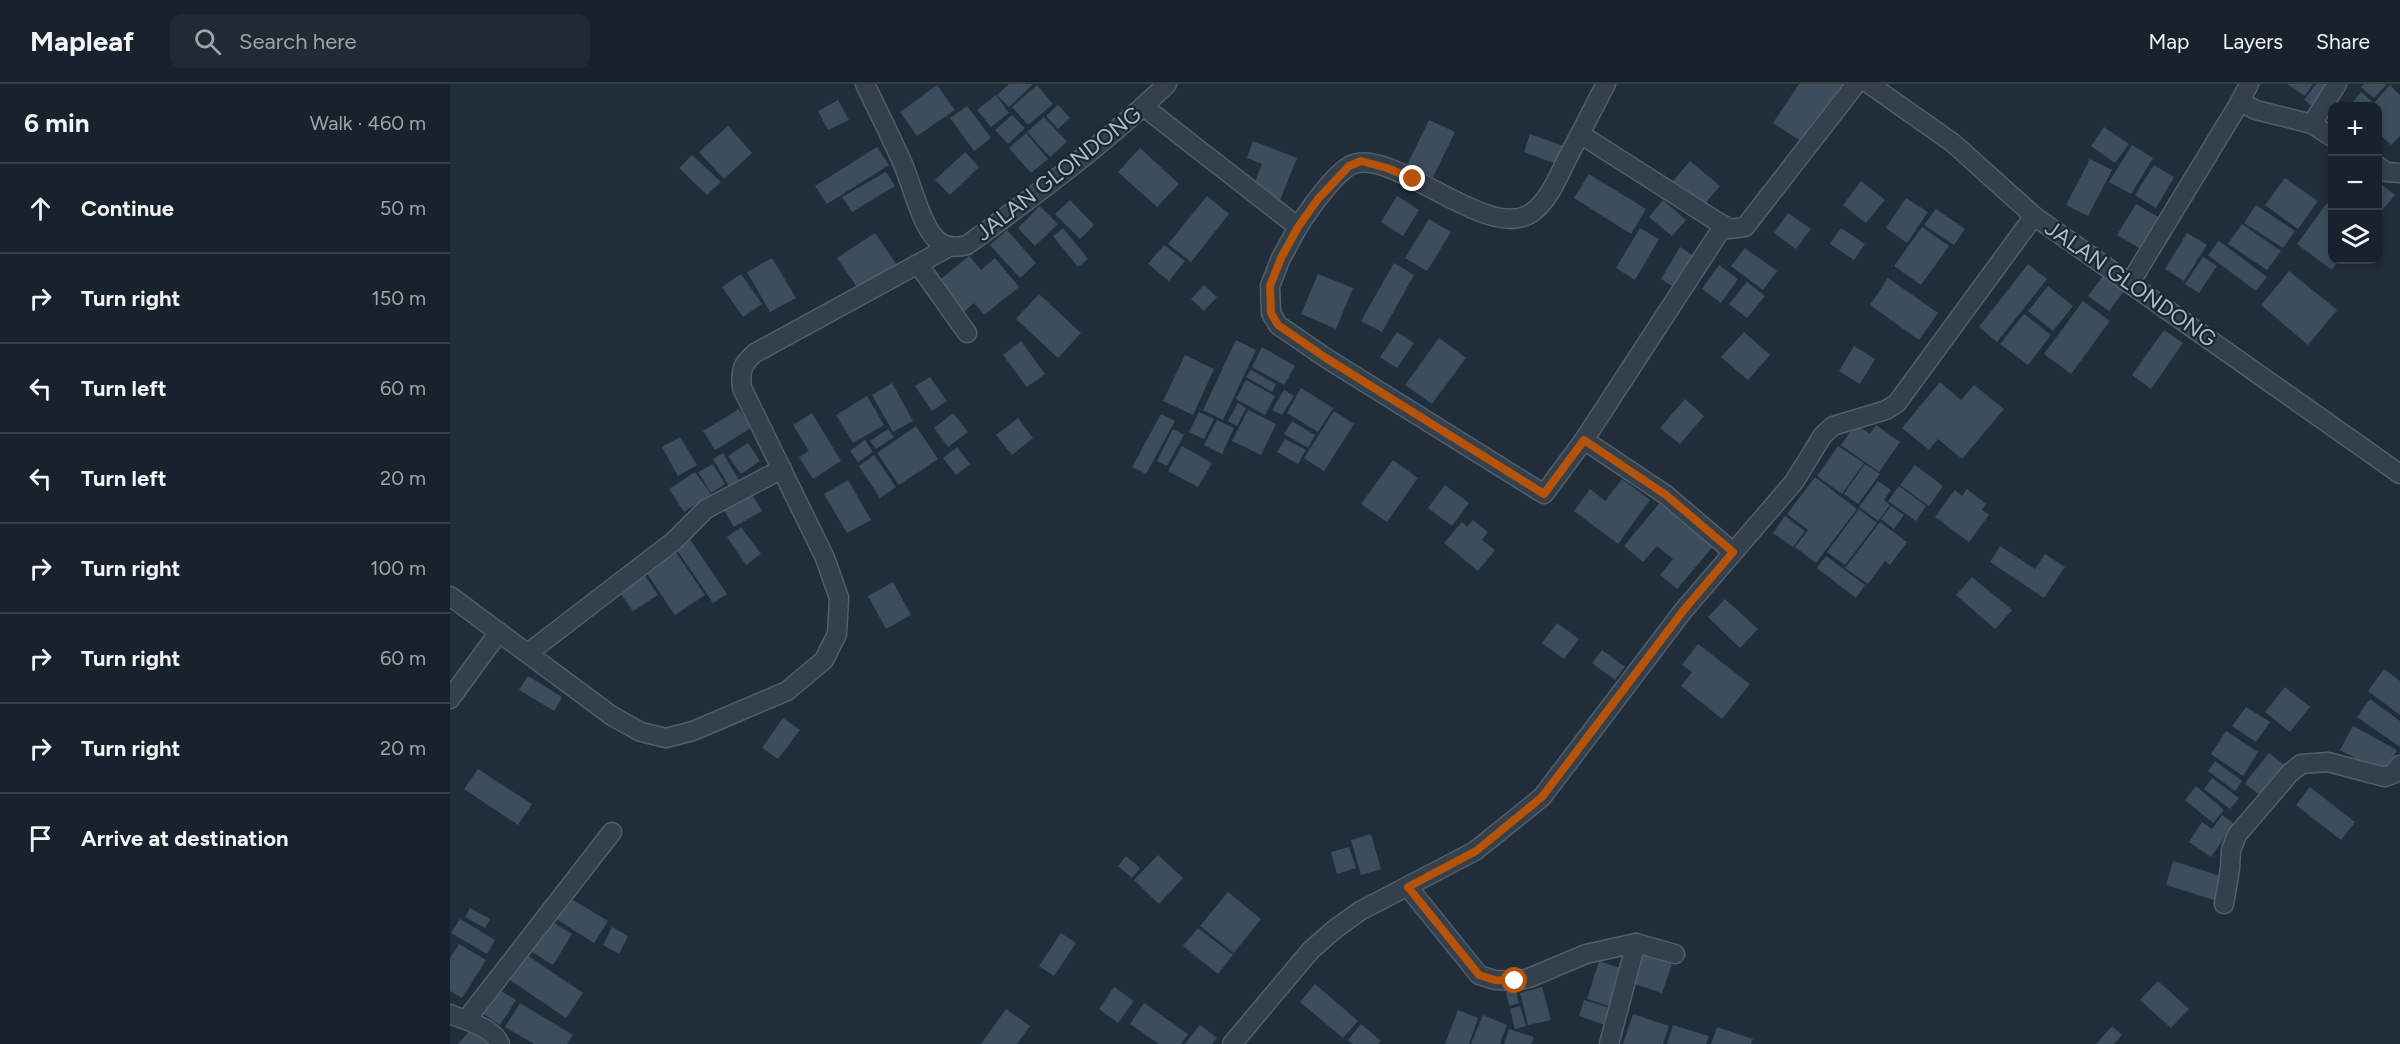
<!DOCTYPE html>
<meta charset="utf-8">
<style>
body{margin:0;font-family:Figtree,sans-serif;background:#212a34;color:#f1f3f6}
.controls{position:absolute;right:18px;top:18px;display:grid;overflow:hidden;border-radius:12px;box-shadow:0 3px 9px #0003}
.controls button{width:54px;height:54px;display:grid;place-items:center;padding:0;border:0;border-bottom:2px solid #363f48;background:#18222c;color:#f1f3f6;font:30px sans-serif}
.stop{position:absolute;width:18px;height:18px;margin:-14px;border:4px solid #b45309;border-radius:50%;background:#fff}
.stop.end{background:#b45309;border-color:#fff;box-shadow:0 2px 6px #0008}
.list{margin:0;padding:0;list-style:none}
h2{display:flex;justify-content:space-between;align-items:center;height:78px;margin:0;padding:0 24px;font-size:26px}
h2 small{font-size:20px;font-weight:400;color:#9fa4a9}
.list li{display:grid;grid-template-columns:39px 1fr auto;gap:18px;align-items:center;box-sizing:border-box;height:90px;padding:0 24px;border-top:2px solid #363f48}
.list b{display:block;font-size:22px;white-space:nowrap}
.list em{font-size:20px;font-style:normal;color:#9fa4a9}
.icon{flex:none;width:33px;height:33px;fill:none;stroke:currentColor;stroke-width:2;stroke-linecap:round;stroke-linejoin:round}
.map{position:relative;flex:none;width:1950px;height:960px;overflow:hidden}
header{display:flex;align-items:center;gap:36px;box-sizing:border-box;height:84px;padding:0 30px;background:#18222c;border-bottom:2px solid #363f48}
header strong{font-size:28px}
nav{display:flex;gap:33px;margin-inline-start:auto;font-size:21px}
.search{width:420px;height:54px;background:#212a34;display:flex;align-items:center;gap:15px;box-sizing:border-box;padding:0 21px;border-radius:12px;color:#9fa4a9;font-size:22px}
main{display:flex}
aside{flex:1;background:#18222c}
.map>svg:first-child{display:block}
</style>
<header>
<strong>Mapleaf</strong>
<div class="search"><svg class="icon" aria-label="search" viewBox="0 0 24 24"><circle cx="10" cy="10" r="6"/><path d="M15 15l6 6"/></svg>Search here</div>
<nav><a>Map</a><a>Layers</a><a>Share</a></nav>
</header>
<main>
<aside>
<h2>6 min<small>Walk · 460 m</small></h2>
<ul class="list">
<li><svg class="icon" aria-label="ahead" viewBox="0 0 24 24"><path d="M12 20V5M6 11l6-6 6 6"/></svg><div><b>Continue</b></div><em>50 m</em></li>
<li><svg class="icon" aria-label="right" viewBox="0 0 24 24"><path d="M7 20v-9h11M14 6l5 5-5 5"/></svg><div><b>Turn right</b></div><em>150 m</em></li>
<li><svg class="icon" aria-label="left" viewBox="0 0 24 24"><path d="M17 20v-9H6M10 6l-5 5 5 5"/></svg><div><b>Turn left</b></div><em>60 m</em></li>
<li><svg class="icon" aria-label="left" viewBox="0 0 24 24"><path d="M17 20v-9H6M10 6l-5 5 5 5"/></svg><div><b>Turn left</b></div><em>20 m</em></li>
<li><svg class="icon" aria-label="right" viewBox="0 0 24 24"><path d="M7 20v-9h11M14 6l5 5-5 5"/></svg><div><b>Turn right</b></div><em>100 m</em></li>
<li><svg class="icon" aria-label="right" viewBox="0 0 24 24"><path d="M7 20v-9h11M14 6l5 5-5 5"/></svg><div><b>Turn right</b></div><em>60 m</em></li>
<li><svg class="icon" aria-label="right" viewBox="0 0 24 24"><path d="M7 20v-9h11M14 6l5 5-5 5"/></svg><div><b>Turn right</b></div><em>20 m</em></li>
<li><svg class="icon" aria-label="arrive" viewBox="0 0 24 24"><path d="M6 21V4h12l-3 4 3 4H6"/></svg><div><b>Arrive at destination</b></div></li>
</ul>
</aside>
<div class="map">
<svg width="1950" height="960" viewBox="0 0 1950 960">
<rect width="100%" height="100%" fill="#202e3b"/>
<!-- building -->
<g fill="#3c4d5b">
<path d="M559,0H583L559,23L547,11Z"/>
<path d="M1349,0H1393L1354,59L1323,39Z"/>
<path d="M1837,0H1863L1855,12Z"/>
<path d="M1866,0H1882L1866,25L1854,16Z"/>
<path d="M1914,0H1937L1924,14L1911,3Z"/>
<path d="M487,1L505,26L467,52L450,28Z"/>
<path d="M587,1L603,20L578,41L562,23Z"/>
<path d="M1940,1L1950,11V52L1941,61L1928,49V22H1899L1911,8L1924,19Z"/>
<path d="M546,11L559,29L541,43L527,26Z"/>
<path d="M388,16L399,36L378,46L368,27Z"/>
<path d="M608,21L620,34L608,45L596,32Z"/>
<path d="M517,22L541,54L524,67L500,34Z"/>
<path d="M562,31L575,44L558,60L545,46Z"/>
<path d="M594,33L617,58L600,73L577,48Z"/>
<path d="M979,36L1005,48L983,93L957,81Z"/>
<path d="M278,42L302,69L274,95L249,68Z"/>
<path d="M1654,43L1679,60L1665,79L1641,62Z"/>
<path d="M576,49L598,75L581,89L559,64Z"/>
<path d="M1080,50L1116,63L1109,81L1074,68Z"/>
<path d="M803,57L847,74L830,116L802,105L812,80L797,74Z"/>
<path d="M1682,61L1703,74L1681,110L1659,98Z"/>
<path d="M427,63L439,81L377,120L365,102Z"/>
<path d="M690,64L729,100L707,123L668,88Z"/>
<path d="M515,68L529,83L500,111L485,96Z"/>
<path d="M242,71L271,98L257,111L229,84Z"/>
<path d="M1640,75L1662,86L1638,132L1616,121Z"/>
<path d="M1240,77L1270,102L1252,123L1222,98Z"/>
<path d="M1704,81L1724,93L1706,124L1685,111Z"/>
<path d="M436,88L445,102L402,128L392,113Z"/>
<path d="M1139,90L1196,125L1181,150L1124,114Z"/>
<path d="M1835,94L1868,117L1848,145L1815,121Z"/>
<path d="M1411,97L1435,116L1416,139L1393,121Z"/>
<path d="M1928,98L1945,111L1928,131Z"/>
<path d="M757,112L779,130L741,178L718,160Z"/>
<path d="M947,112L969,126L953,152L931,138Z"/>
<path d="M1456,114L1478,128L1457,159L1436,144Z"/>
<path d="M620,116L644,141L630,155L605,130Z"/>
<path d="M1213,116L1236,136L1222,152L1199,133Z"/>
<path d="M1877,119L1882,123V176H1889L1882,186L1847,160Z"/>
<path d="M1686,120L1708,133L1689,164L1667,151Z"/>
<path d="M1806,121L1845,147L1833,164L1794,139Z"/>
<path d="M590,122L608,140L585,162L568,144Z"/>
<path d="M1486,125L1515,145L1504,161L1474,141Z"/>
<path d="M1338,129L1361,145L1346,165L1324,149Z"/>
<path d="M979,135L1001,148L977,187L955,174Z"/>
<path d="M1792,140L1831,167L1817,186L1778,160Z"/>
<path d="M1472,143L1499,162L1471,201L1444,182Z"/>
<path d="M613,144L638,175L628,183L603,152Z"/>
<path d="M1190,144L1209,155L1185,196L1166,184Z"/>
<path d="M1391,144L1415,160L1404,176L1380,160Z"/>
<path d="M557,146L586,179L570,194L540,161Z"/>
<path d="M425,149L447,181L409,206L387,174Z"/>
<path d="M1737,149L1757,161L1734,197L1715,185Z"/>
<path d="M1769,157L1817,193L1806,207L1758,171Z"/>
<path d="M714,161L735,177L719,197L698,180Z"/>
<path d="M1230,163L1250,176L1230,207L1211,195Z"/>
<path d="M1295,164L1327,187L1313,206L1281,182Z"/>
<path d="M519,172L531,186L545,174L569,203L534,231L524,219L513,229L487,198Z"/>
<path d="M1753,173L1767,182L1749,209L1735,200Z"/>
<path d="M322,174L346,214L320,228L297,188Z"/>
<path d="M944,179L964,191L932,248L911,237Z"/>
<path d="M1578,180L1597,195L1547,258L1529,243Z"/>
<path d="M1269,181L1288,195L1271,219L1252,205Z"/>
<path d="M1839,187L1887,226L1858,261L1811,221Z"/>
<path d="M1656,188L1676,204L1659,227L1638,212Z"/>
<path d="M291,190L312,220L293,233L272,203Z"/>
<path d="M868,190L903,204L886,245L851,230Z"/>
<path d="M1438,194L1488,229L1469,256L1420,221Z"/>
<path d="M1297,198L1315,212L1297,234L1279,220Z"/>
<path d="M754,201L767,213L754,227L741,215Z"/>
<path d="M1598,202L1623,222L1603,247L1578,227Z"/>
<path d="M589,210L631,249L608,274L566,235Z"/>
<path d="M1633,217L1660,237L1621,290L1594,270Z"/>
<path d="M1574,230L1601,251L1578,281L1550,260Z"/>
<path d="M1714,246L1733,259L1701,305L1682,291Z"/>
<path d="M947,248L964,259L947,284L930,273Z"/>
<path d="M1294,248L1320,271L1298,296L1271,273Z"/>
<path d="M989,254L1016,274L982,320L955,301Z"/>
<path d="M786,256L806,266L773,336L753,326Z"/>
<path d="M571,257L595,290L577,303L553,271Z"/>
<path d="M1404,262L1425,275L1410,300L1389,287Z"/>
<path d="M812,263L845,282L834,301L802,283Z"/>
<path d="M735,271L764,285L743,331L713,317Z"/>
<path d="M801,286L826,300L822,308L796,293Z"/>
<path d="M480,293L497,317L482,327L465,302Z"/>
<path d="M796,296L825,312L815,331L786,315Z"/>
<path d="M1490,298L1511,316L1524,301L1554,325L1512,375L1488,355L1479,366L1452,344Z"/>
<path d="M442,299L463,337L443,348L422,311Z"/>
<path d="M851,304L883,324L868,348L837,329Z"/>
<path d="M834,306L844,312L832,331L822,326Z"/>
<path d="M417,312L434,341L403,359L386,331Z"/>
<path d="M1235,315L1254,332L1230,360L1210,344Z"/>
<path d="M788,319L796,324L787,342L778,337Z"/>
<path d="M289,325L301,344L265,366L253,347Z"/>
<path d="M798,326L826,340L811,371L782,357Z"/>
<path d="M884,327L904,340L874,387L854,374Z"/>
<path d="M749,328L764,335L754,355L739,348Z"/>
<path d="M362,329L391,377L363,395L349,373L359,367L343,341Z"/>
<path d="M503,329L518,348L498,363L484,344Z"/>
<path d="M711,330L725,337L696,390L682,383Z"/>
<path d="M568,334L583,354L562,371L546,351Z"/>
<path d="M767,336L784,344L772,370L754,361Z"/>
<path d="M842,337L865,351L858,364L834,350Z"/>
<path d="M1406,340L1420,350L1426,341L1450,358L1429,388L1391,361Z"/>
<path d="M466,342L488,375L449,401L427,369Z"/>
<path d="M438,345L444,353L426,365L420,357Z"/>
<path d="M723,345L734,351L717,382L707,377Z"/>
<path d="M230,353L247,381L228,392L212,363Z"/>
<path d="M835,355L856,366L848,380L827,368Z"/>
<path d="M415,356L423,368L408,378L400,367Z"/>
<path d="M298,359L310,377L291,390L278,372Z"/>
<path d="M732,362L762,379L748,403L718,387Z"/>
<path d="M1388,362L1414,379L1392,410L1367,392Z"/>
<path d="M507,363L520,380L506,391L493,374Z"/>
<path d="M273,369L290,398L280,404L263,375Z"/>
<path d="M424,371L446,403L430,414L409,382Z"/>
<path d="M943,376L968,394L937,438L911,420Z"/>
<path d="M263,380L275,400L261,409L248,388Z"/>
<path d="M1415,380L1430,390L1408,420L1394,410Z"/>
<path d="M1465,381L1493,402L1479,422L1450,401Z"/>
<path d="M245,388L261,410L234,428L219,405Z"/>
<path d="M1365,393L1407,425L1366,479L1345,463L1358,446L1337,430Z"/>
<path d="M1172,395L1200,416L1168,460L1124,427L1140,405L1155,417Z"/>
<path d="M398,396L421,436L397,449L374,410Z"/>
<path d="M1428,397L1441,406L1434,416L1440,421L1428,437L1409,423Z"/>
<path d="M995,401L1019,419L1002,442L978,424Z"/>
<path d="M1449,402L1476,422L1466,437L1438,417Z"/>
<path d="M1517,405L1536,420L1532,426L1539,431L1519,458L1485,433L1505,406L1512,412Z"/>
<path d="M302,410L312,427L284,443L274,426Z"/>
<path d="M1212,416L1265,460L1227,505L1210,491L1223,475L1207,462L1193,478L1174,462Z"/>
<path d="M1441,422L1454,431L1444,445L1431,435Z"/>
<path d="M1409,425L1427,439L1395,481L1377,468Z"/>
<path d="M1335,432L1355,447L1343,463L1323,449Z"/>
<path d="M1023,436L1038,448L1032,456L1045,466L1028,487L994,459L1012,438L1017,443Z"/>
<path d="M1430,438L1457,458L1440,481L1435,477L1418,500L1395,484Z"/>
<path d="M291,443L311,470L296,481L277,453Z"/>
<path d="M239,454L277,510L263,519L225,463Z"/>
<path d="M1550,462L1585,485L1595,470L1615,483L1594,514L1540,478Z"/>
<path d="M225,467L255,511L225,531L196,488Z"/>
<path d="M1376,472L1415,501L1406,514L1367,484Z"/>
<path d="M193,489L208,511L183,527L168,506Z"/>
<path d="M1522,493L1562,526L1545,545L1506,511Z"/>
<path d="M443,498L461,531L436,545L418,512Z"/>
<path d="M1275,515L1308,545L1290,564L1258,533Z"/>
<path d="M1107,539L1129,555L1114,575L1092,559Z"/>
<path d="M1248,560L1300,600L1272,635L1231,602L1242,588L1232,581Z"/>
<path d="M1152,566L1175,583L1165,596L1142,579Z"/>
<path d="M1934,585L1950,597V631L1918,607Z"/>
<path d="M78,592L112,613L104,627L69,606Z"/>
<path d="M1835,603L1860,623L1840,648L1815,628Z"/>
<path d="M1920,615L1950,637V663L1907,633Z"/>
<path d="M1796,623L1820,638L1806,658L1782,642Z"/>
<path d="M333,634L350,646L328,675L312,664Z"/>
<path d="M1903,642L1947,666L1934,690L1890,666Z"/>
<path d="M1776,647L1808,668L1793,692L1761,670Z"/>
<path d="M1819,669L1838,684L1814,715L1795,699Z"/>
<path d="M1765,677L1792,697L1785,707L1758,687Z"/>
<path d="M28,685L82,720L68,741L14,705Z"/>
<path d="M1762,694L1789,714L1780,725L1754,705Z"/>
<path d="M1746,702L1774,726L1763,739L1735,716Z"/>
<path d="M1860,703L1905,738L1891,756L1846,721Z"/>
<path d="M1772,731L1784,740L1761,773L1739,758L1752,738L1762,745Z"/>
<path d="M921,750L931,785L911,791L901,756Z"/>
<path d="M899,763L906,784L887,790L881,768Z"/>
<path d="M708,771L733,794L709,820L684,796Z"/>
<path d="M676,772L690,784L682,794L668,782Z"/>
<path d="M1723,777L1774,793L1767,817L1716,801Z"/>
<path d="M778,808L811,835L784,869L750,842Z"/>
<path d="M118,813L158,837L144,859L105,834Z"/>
<path d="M20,824L40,835L35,844L15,833Z"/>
<path d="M10,835L45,856L37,870L1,849Z"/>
<path d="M101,837L122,850L103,881L82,868Z"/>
<path d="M162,843L178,852L169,870L153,861Z"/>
<path d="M748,844L783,871L768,890L733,862Z"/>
<path d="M611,849L626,859L604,892L589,882Z"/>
<path d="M9,860L36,876L12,914L0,907V874Z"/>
<path d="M74,869L133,909L116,934L57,894Z"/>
<path d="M1188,869L1222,880L1212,909L1178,898Z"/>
<path d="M1149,877L1173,885L1162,923L1137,915Z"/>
<path d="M1708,897L1739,925L1721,944L1690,916Z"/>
<path d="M865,900L908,937L893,954L850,918Z"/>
<path d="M664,903L684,917L668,939L649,925Z"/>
<path d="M1092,903L1101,936L1078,941L1070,909Z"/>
<path d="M48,905L66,916L50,941L32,929Z"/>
<path d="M1066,906L1069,919L1059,922L1056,908Z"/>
<path d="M1134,916L1160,924L1155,941L1129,932Z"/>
<path d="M70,919L123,951L117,960H84L55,943Z"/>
<path d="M694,919L738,950L731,960H709L680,940Z"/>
<path d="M1070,922L1076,942L1065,945L1060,925Z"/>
<path d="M556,925L580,942L567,960H531Z"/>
<path d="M1008,926L1028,934L1019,960H995Z"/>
<path d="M1183,930L1219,942L1213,960H1173Z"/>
<path d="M1033,931L1057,941L1050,960H1021Z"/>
<path d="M911,940L931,957L928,960H903L898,956Z"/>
<path d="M750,941L767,954L762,960H735Z"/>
<path d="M1223,941L1259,952L1256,960H1217Z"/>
<path d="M1662,942L1672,951L1664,960H1646Z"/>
<path d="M1267,943L1303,955L1301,960H1261Z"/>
<path d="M22,944L39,960H8Z"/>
<path d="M1059,945L1084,953L1081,960H1054Z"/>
</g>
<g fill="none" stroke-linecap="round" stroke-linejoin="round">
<!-- street casing -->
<g stroke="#525e69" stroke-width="21">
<g id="street">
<path d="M415,0C428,27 441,53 453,80C461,99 472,143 487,156C496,164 506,164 517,161C586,111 656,59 717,0"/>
<path d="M1419,0L1503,59L1584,132L1950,390"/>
<path d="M1790,18L1799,0"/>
<path d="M694,23L848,143L831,174L820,202L821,229L828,241L876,274L1094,410L1134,356L1274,141"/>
<path d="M1862,40L1887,0"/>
<path d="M1130,50L1279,145L1295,143L1406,0"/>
<path d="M1928,82L1936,88L1950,89"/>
<path d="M848,143C859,126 884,90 901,81C943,61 1040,163 1084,127C1100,114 1109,91 1118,73C1131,49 1143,24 1156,0"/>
<path d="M468,180L517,249"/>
<path d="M1680,199L1790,18L1806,26L1862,40L1882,53"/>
<path d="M1134,356L1216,411L1283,468"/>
<path d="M0,512L162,632L191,648L216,654L243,647L337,607L374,576L387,550L389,514L375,474L292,304C290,287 292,280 305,269L499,163"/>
<path d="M78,569L224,457L256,425L332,385"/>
<path d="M0,615L49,548"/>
<path d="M958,803L1029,891L1045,896L1065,897L1079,894L1136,870L1186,859L1225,870"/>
<path d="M1774,820L1780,785L1781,766L1787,751L1840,689L1851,680L1878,678L1935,693L1943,690L1950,681"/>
<path d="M0,930C16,937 43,943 50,960"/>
<path d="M16,936L162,748"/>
<path d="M782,960L861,866L885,845L910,827L1025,767L1092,713L1233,527L1344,398L1373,351L1383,342L1436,326L1447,319L1584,132"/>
<path d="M1159,960L1186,859"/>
</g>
</g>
<!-- street -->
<use href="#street" stroke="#34404b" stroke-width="18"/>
</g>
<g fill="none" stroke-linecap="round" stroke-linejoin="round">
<!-- route -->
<path stroke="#b45309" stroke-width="8" d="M963,95L937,84L911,77L899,82L868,115L848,143L831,174L820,202L821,229L828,241L876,274L1094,410L1134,356L1216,411L1283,468L1233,527L1092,713L1026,767L958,803L1029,891L1045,896L1065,897"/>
</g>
<g text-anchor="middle" stroke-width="4.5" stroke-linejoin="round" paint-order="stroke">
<!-- street labels -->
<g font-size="22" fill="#afbbc8" stroke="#192530">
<text transform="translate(608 89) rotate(-38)" y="8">JALAN GLONDONG</text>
<text transform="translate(1681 199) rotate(35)" y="8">JALAN GLONDONG</text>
</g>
</g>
</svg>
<div class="controls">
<button>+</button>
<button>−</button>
<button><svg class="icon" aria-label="layers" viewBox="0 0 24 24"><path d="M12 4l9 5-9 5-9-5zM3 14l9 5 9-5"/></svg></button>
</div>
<div class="stop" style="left:1065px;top:897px"></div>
<div class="stop end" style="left:963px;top:95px"></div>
</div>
</main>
